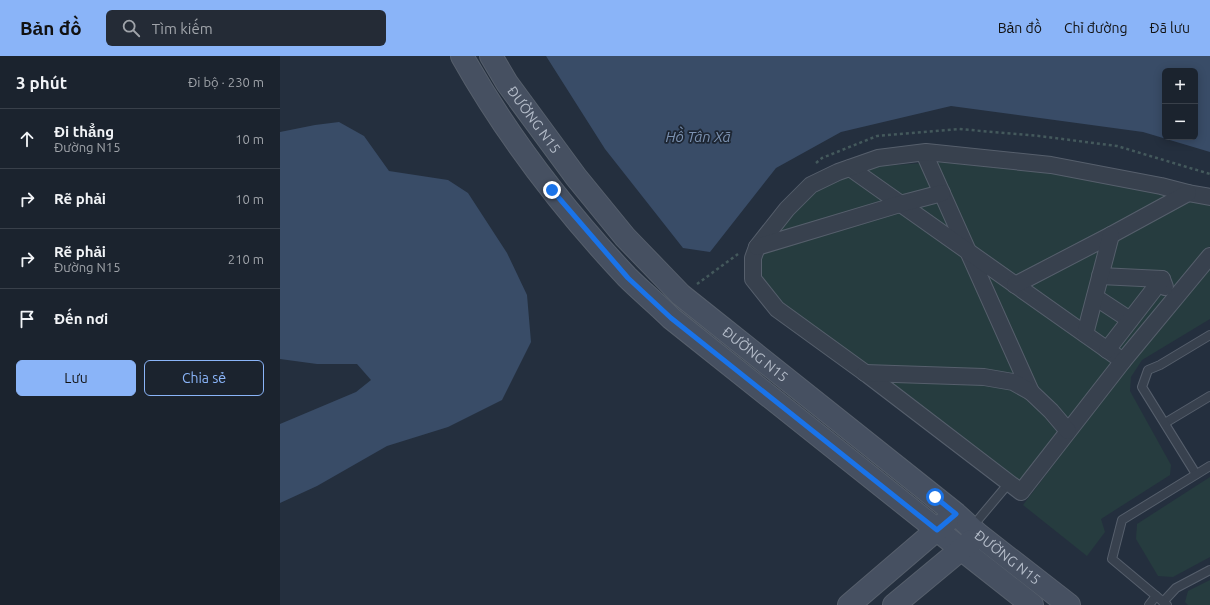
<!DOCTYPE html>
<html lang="vi">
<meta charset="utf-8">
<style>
body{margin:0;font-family:Ubuntu,sans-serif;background:#242b36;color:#f1f3f6}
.controls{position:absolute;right:12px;top:12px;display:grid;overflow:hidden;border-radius:6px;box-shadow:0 2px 10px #0003}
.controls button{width:36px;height:36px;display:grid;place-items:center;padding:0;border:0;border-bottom:1px solid #39404a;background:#1b232e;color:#f1f3f6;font:20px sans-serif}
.stop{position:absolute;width:12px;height:12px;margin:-9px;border:3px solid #1a73e8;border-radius:50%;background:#fff}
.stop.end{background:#1a73e8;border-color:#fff;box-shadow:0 1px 4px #0008}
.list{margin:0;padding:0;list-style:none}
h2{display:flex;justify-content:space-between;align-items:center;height:52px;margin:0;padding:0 16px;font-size:17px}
h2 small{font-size:13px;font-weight:400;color:#a0a4aa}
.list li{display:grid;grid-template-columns:26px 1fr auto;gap:12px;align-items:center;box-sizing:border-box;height:60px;padding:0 16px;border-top:1px solid #39404a}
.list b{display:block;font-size:15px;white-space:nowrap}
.list p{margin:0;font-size:13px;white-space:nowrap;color:#a0a4aa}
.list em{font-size:13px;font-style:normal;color:#a0a4aa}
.actions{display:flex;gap:8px;padding:12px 16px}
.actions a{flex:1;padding:9px 0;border:1px solid #8ab4f8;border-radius:6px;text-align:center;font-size:14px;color:#8ab4f8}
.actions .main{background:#8ab4f8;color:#111}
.icon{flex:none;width:22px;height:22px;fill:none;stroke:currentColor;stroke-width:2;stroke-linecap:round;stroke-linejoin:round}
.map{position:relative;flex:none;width:930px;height:549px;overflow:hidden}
header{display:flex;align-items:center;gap:24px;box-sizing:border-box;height:56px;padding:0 20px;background:#8ab4f8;color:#111}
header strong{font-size:19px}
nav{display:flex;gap:22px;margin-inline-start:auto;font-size:14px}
.search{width:280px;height:36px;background:#242b36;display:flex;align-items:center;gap:10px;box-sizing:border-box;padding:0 14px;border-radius:6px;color:#a0a4aa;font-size:15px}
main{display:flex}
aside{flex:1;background:#1b232e}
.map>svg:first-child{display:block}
</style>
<header>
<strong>Bản đồ</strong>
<div class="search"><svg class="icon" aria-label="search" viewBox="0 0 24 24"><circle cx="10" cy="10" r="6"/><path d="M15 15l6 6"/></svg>Tìm kiếm</div>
<nav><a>Bản đồ</a><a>Chỉ đường</a><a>Đã lưu</a></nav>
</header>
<main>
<aside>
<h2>3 phút<small>Đi bộ · 230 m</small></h2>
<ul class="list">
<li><svg class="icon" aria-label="ahead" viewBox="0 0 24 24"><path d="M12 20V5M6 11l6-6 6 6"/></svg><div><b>Đi thẳng</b><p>Đường N15</p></div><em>10 m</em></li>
<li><svg class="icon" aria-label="right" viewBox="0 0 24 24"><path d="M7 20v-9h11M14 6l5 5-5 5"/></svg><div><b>Rẽ phải</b></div><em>10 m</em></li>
<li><svg class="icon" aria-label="right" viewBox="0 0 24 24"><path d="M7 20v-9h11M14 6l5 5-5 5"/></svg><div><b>Rẽ phải</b><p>Đường N15</p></div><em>210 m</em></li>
<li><svg class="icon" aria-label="arrive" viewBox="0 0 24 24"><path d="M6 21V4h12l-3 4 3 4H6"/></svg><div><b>Đến nơi</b></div></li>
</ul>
<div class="actions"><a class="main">Lưu</a><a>Chia sẻ</a></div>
</aside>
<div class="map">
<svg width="930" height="549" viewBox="0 0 930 549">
<rect width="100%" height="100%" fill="#242f3e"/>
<!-- green -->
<g fill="#263c3f">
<path d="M656,106L749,114L862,132L930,147V190L739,428L495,243L480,226L478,199L498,172L532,137L552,124L589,111Z"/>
<path d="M930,211V263L862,304L851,321L850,335L891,409L890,419L821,463L825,476L807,500L743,449L856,300Z"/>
<path d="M930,421V501L893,521L878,520L856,483L857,468Z"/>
<path d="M930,524V549H908L905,546L908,535Z"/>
</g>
<!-- water -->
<g fill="#394c67" fill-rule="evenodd">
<path d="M266,0H930V96L863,76L671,50L561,76L496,112L430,196L403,192L325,93ZM885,15H915V81H885Z"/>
<path d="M59,66L84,80L109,115L168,124L188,137L227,197L247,239L251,286L222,344L168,371L107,390L37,430L0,447V368L76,336L91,324L77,308H37L0,303V76L35,69Z"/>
</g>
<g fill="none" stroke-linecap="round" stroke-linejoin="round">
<!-- lane casing -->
<g stroke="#565f6c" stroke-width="10">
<g id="lane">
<path d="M885,367L930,340"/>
<path d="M916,418L862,331L868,314L880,309L930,279"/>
<path d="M692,471L729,427"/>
<path d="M883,546L896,532L930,514"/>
<path d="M869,549L876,540"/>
<path d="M887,549L832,503L842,464L930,410"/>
</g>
</g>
<!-- street casing -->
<g stroke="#565f6c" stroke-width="18">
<g id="street">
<path d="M644,97L751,336"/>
<path d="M570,112L843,305"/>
<path d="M930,141L908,137L881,130L771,109L646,96L598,102L558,116L531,129L507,153L477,191L473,202V223L497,253L588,319L741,436L843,305L930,200"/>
<path d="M477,191L620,148L662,137"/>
<path d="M820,220L882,223L885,231"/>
<path d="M735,229L831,179L908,137"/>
<path d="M815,241L850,264"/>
<path d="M805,278L831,179"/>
<path d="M827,294L882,223"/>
<path d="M585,317L704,321L733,326L751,336L771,355L788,375"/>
</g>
</g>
<!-- secondary casing -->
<g stroke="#565f6c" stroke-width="24">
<g id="secondary">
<path d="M182,0C227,80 284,154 347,221C361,235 377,248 391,262L681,493L752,549"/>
<path id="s1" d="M211,0L227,27L296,121L345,181L401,239L676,458L699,479L789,549"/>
<path d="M569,549L667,465"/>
<path d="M614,549L691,485"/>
</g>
</g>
<!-- path -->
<g stroke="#44595c" stroke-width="2.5" stroke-dasharray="3 3" stroke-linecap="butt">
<path d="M536,107L542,102L597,80L679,73L759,80L837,90L930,118"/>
<path d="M417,228L458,198"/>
</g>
<!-- lane -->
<use href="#lane" stroke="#38414e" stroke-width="8"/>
<!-- street -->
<use href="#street" stroke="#38414e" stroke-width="16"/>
<!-- secondary -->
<use href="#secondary" stroke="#465061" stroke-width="22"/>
</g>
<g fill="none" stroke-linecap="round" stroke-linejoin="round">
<!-- route -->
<path stroke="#1a73e8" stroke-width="5" d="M272,134L348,222L391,262L657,474L676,458L655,441"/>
</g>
<g text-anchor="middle" stroke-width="3.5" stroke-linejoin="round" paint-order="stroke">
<!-- street labels -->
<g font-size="14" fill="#b4bcc9" stroke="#1d2633">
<text dy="5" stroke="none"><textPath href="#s1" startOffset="77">ĐƯỜNG N15</textPath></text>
<text dy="5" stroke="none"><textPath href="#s1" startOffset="401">ĐƯỜNG N15</textPath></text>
<text dy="5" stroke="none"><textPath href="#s1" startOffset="725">ĐƯỜNG N15</textPath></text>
</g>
<!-- water labels -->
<g font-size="15" font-style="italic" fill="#7c92b1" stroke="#1d2633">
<text x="418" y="86">Hồ Tân Xã</text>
</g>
</g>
</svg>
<div class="controls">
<button>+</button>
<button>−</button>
</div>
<div class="stop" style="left:655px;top:441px"></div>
<div class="stop end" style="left:272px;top:134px"></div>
</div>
</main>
